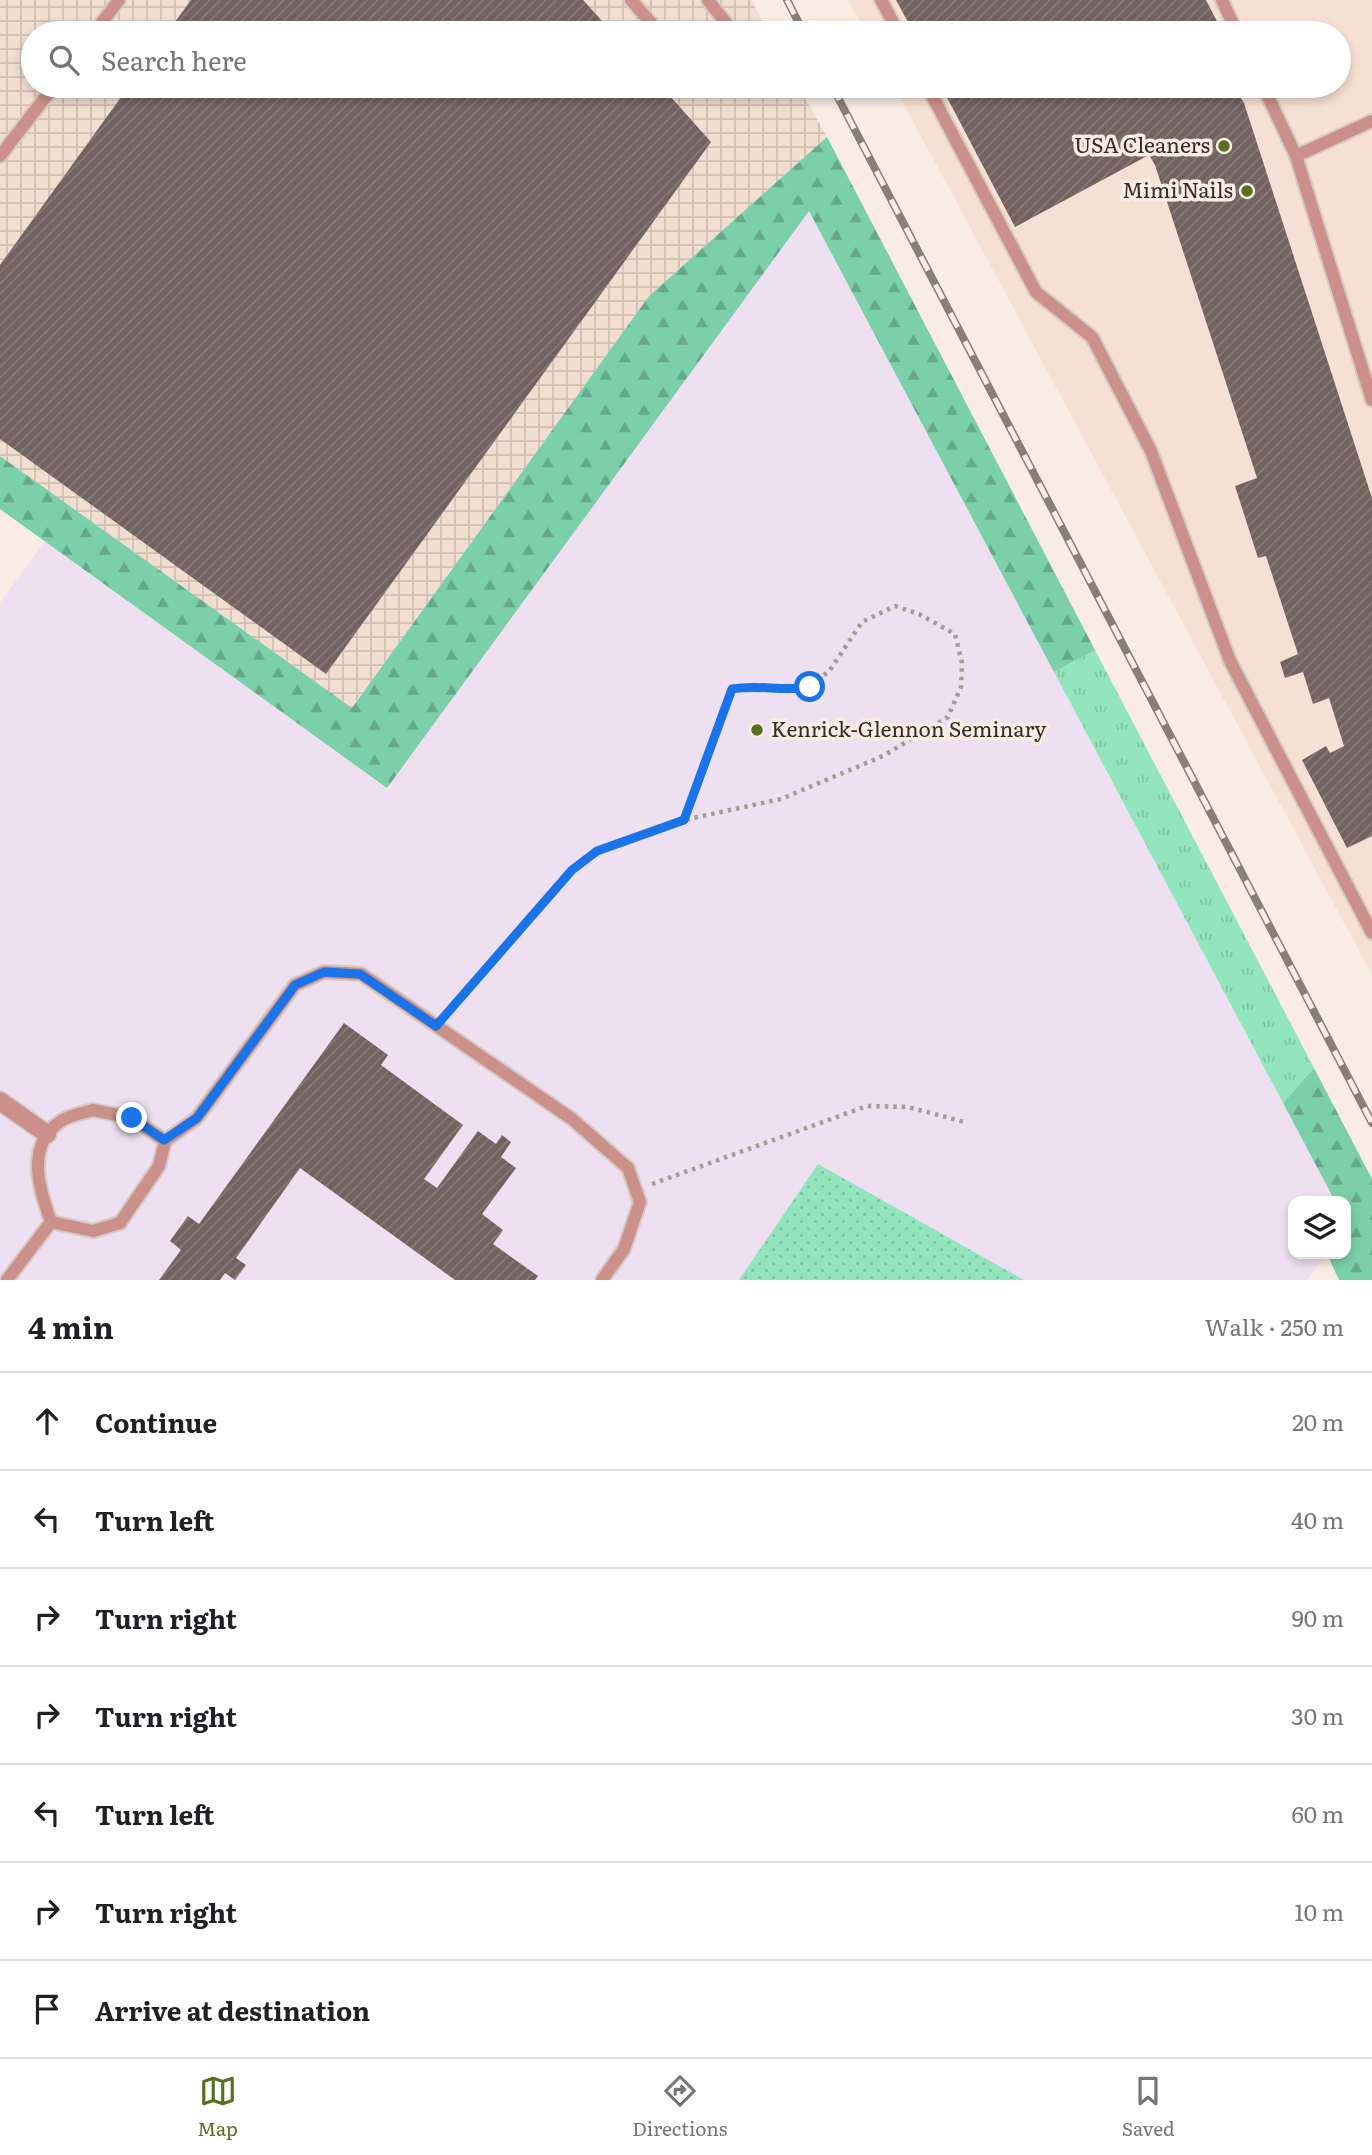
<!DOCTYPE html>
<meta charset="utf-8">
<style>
body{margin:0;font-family:Literata,serif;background:#f2f2f2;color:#202124}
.controls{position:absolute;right:21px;bottom:21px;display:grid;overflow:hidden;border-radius:14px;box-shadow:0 4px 10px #0003}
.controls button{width:63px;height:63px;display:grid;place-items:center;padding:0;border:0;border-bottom:2px solid #e0e0e0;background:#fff;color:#202124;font:35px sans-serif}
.stop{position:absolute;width:21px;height:21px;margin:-16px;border:5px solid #1a73e8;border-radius:50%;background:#fff}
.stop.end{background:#1a73e8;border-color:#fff;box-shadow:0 2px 7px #0008}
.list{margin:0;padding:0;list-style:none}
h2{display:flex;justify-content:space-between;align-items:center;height:91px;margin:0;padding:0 28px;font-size:30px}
h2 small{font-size:23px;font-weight:400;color:#757577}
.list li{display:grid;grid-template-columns:46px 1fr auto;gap:21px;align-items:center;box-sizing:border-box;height:98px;padding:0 28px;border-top:2px solid #e0e0e0}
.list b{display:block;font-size:26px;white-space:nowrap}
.list em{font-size:23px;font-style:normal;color:#757577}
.icon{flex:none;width:38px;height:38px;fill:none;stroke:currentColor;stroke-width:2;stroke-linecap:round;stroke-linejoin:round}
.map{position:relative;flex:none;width:1372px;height:1280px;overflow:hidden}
.search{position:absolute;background:#fff;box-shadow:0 4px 10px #0003;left:21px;right:21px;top:21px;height:77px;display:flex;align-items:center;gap:18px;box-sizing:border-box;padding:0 24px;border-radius:38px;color:#757577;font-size:26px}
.sheet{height:777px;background:#fff}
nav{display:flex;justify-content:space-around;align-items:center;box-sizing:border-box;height:98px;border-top:2px solid #e0e0e0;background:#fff;font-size:19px;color:#757577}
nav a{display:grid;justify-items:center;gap:4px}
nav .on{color:#586f1f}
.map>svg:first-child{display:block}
</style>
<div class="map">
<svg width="1372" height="1280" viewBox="0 0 1372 1280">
<defs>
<pattern id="industrial-grid" width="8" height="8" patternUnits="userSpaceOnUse" patternTransform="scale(1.75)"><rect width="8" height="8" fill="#f2ded1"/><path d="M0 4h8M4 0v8" fill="none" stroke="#d0bfb3"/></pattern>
<pattern id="grass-tufts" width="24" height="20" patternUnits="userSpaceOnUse" patternTransform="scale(1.75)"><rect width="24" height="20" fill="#93e5be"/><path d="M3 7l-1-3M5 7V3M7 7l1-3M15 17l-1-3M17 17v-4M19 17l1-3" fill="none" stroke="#7fc5a3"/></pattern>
<pattern id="forest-firs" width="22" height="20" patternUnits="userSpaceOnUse" patternTransform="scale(1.75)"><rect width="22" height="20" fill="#7bd0a9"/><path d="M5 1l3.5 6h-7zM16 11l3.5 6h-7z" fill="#65a98a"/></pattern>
<pattern id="park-dots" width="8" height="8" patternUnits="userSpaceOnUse" patternTransform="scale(1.75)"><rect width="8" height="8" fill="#93e5be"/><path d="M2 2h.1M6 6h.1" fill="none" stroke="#7fc5a3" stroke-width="1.8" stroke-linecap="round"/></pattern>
<pattern id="building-hatch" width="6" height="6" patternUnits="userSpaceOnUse" patternTransform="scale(1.75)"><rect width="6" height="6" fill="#726361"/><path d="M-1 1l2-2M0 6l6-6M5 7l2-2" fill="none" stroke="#867a78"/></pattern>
</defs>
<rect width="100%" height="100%" fill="#f9ece2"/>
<!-- commercial -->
<path fill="#f6e0d3" d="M848,0H1372V975L894,86H1339V33H866Z"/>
<!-- industrial -->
<path fill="url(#industrial-grid)" d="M0,0H751L769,33H33V86H798L827,137L649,296L352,708L0,456Z"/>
<!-- education -->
<path fill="#eedff1" d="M809,210L1335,1201H1293V1254H1326L1307,1280H0V603L45,541L387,788Z"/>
<!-- grass -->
<path fill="url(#grass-tufts)" d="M1095,650L1314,1068L1283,1103L1054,672Z"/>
<!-- forest -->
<g fill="url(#forest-firs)">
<path d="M827,137L1095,650L1054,672L809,211L387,788L0,509V456L352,708L649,296Z"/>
<path d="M1314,1068L1372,1179V1280H1339L1327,1254H1346V1201H1335L1283,1103Z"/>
</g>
<!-- park -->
<path fill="url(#park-dots)" d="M818,1164L1024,1280H739Z"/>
<!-- building -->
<g fill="url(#building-hatch)">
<path d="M191,0H583L613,33H167Z"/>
<path d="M896,0H1206L1223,33H914Z"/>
<path d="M129,86H661L711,142L326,674L0,439V265Z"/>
<path d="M941,86H1233L1244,103L1372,498V836L1347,848L1302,760L1326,746L1330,753L1344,746L1329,698L1313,704L1303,672L1285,678L1280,662L1298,654L1266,556L1258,558L1235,486L1257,478L1155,165L1149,155L1015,227Z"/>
<path d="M344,1023L388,1055L381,1065L463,1125L424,1179L437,1188L478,1131L496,1144L502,1135L511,1142L501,1157L516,1168L482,1214L503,1230L493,1244L538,1276L535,1280H455L300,1168L236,1258L246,1265L235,1280L225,1273L220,1280H159L181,1250L170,1241L188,1216L199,1224Z"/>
</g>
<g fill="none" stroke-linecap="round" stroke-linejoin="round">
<!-- service casing -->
<g stroke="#d5c9c1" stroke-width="16">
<g id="service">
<path d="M631,0L660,33"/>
<path d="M708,0L734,33"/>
<path d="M881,0L899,33"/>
<path d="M1222,0L1237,33"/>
<path d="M94,33L119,0"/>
<path d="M927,86L1036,292L1092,337L1151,451L1230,661L1372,933"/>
<path d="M1263,86L1296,156L1372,400"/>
<path d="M0,156L54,86"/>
<path d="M1296,156L1372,121"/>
<path d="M93,1110L132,1118L165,1141L159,1166L120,1223L93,1231L51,1222C39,1189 25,1145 61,1121C70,1115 83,1113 93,1110Z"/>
<path d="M165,1141L197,1118L295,985L324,972L361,974L572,1119L628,1168L640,1202L624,1249L602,1280"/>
<path d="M7,1280L51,1222"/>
</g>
</g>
<!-- minor casing -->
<g stroke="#d5c9c1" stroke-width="21">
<path id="minor" d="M0,1101L47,1134"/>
</g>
<!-- path -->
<g stroke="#a69c95" stroke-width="4.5" stroke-dasharray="3.5 5" stroke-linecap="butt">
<path d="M448,1012L572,870L597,851L684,820L781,799L883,756L948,717L961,687L962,663L955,634L919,614L895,606L862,622L830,670L810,687L789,691L755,685L732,689L684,820"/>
<path d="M652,1184L867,1106L908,1107L965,1122"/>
</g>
<!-- service -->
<use href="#service" stroke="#ca9089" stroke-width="12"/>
<!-- minor -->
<use href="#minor" stroke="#ca9089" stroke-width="18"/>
<!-- rail casing -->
<g stroke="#887f79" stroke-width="8">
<g id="rail">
<path d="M787,0L804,33"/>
<path d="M832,86L1372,1123"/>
</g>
</g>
<!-- rail -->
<use href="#rail" stroke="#f9ece2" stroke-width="5" stroke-dasharray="16" stroke-linecap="butt"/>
</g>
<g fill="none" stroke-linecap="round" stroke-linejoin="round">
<!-- route -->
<path stroke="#1a73e8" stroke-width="9" d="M132,1118L164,1140L197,1118L295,985L324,972L360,974L436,1026L572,870L597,851L684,820L732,689C760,684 782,692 810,687"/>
</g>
<!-- markers -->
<g fill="#586f1f" stroke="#f9ece2" stroke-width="2.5">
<circle cx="1224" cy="146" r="7"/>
<circle cx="1247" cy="191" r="7"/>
<circle cx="757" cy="730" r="7"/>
</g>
<g text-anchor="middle" stroke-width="7" stroke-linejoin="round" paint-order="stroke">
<!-- poi labels -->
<g font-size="21" fill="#312c28" stroke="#f9ece2" text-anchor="end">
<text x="1210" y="153">USA Cleaners</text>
<text x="1233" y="198">Mimi Nails</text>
<text x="771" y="737" text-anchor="start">Kenrick-Glennon Seminary</text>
</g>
</g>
</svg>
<div class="controls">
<button><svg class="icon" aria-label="layers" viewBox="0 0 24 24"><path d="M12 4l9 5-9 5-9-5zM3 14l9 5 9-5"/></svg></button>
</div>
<div class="stop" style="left:810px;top:687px"></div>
<div class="stop end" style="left:132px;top:1118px"></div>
<div class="search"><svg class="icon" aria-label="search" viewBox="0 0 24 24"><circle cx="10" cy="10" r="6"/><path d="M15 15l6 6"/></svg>Search here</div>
</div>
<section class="sheet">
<h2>4 min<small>Walk · 250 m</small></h2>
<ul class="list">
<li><svg class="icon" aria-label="ahead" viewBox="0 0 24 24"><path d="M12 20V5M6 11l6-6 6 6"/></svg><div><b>Continue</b></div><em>20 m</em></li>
<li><svg class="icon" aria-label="left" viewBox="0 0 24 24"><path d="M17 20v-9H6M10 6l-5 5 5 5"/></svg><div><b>Turn left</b></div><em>40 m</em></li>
<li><svg class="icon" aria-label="right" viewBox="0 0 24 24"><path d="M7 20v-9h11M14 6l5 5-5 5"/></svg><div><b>Turn right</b></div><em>90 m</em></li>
<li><svg class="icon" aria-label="right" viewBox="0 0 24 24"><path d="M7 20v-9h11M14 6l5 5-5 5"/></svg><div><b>Turn right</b></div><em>30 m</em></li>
<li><svg class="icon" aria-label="left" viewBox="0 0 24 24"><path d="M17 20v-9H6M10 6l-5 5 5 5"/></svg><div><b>Turn left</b></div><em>60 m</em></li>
<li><svg class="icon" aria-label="right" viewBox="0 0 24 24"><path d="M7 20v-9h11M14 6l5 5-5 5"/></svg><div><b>Turn right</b></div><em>10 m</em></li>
<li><svg class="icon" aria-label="arrive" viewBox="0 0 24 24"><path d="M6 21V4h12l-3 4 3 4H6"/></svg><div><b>Arrive at destination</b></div></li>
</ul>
</section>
<nav>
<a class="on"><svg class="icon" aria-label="map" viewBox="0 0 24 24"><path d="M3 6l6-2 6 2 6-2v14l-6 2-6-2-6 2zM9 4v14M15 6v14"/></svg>Map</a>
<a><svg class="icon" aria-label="directions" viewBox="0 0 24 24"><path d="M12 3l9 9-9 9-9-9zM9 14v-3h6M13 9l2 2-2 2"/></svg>Directions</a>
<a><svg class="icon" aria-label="saved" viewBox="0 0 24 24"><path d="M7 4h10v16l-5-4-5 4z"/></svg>Saved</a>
</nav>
